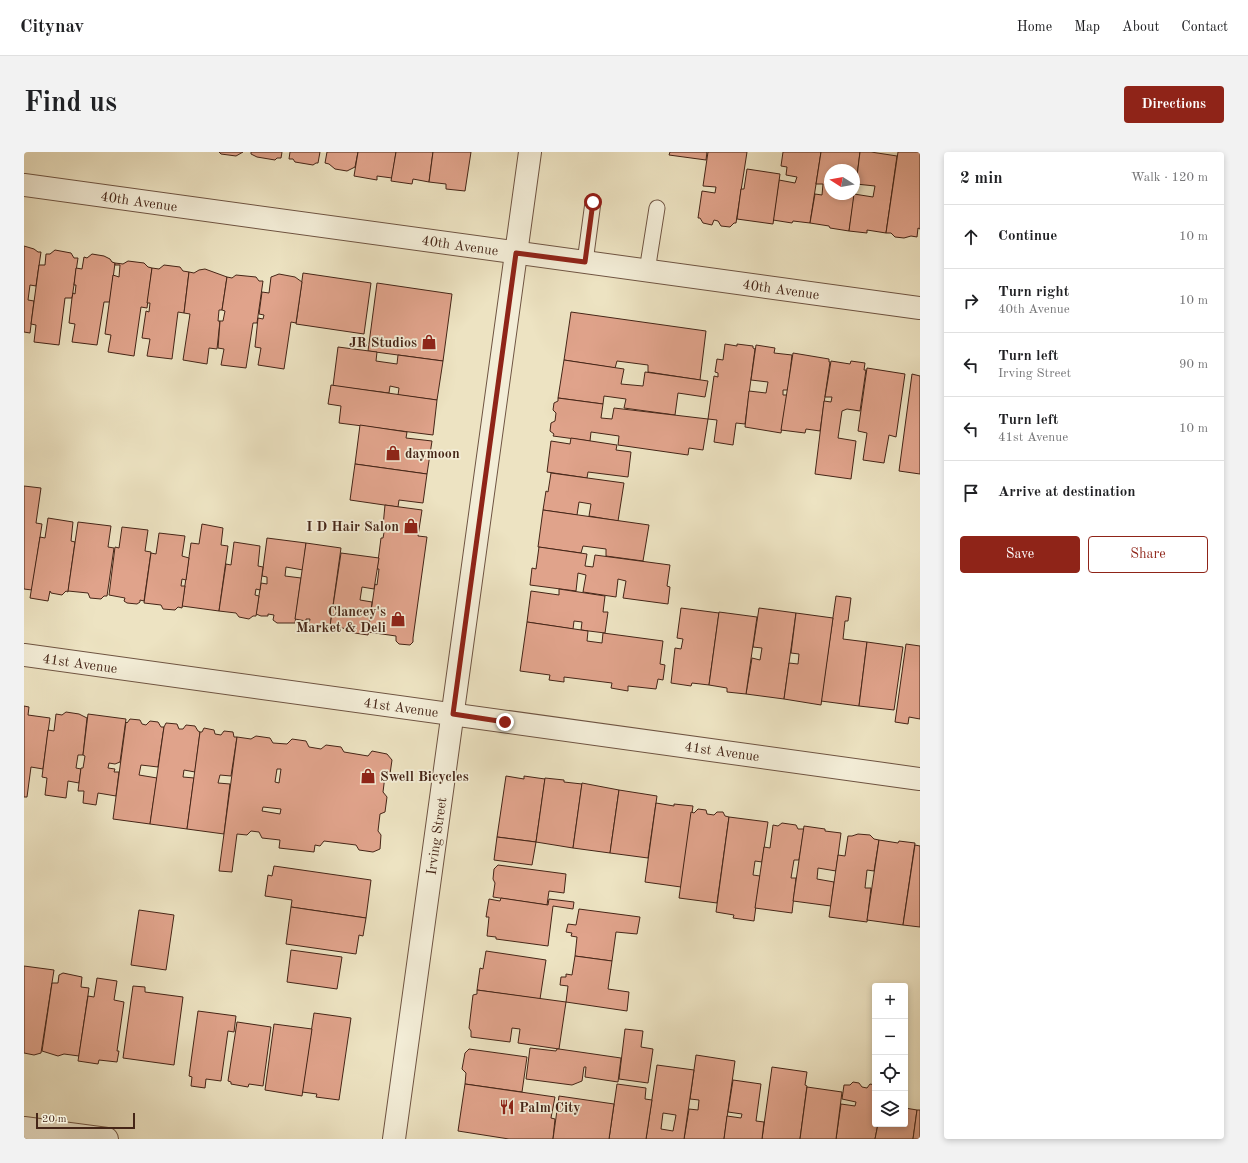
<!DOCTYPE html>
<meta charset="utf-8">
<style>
body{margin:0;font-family:"Old Standard TT",serif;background:#f2f2f2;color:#202124}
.controls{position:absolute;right:12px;bottom:12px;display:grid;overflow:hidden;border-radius:4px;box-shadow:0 2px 6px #0003}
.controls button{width:36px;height:36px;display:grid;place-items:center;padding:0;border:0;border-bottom:1px solid #e0e0e0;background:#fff;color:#202124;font:20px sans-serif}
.compass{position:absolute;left:800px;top:12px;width:36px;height:36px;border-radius:50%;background:#fff;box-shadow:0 2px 6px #0003;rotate:281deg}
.scale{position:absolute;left:12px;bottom:10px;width:99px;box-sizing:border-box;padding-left:4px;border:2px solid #452517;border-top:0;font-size:11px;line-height:14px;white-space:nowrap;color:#452517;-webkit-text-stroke:3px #f3edd7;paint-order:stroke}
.stop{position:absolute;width:12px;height:12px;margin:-9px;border:3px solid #8f2418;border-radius:50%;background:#fff}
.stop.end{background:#8f2418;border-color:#fff;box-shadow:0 1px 4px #0008}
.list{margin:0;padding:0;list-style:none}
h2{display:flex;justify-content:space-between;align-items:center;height:52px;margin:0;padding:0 16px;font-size:17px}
h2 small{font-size:13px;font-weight:400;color:#757577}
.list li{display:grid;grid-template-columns:26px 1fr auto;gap:12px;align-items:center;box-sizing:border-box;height:64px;padding:0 16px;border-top:1px solid #e0e0e0}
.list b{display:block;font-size:15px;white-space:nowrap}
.list p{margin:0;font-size:13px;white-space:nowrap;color:#757577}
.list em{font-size:13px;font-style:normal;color:#757577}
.actions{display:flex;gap:8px;padding:12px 16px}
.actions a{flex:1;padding:9px 0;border:1px solid #8f2418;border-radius:4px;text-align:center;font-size:14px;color:#8f2418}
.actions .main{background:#8f2418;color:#fff}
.icon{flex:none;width:22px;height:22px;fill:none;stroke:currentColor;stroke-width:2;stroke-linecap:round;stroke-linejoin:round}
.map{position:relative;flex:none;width:896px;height:987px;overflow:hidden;border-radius:4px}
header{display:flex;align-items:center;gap:24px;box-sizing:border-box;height:56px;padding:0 20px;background:#fff;border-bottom:1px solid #e0e0e0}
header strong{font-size:19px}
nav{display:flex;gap:22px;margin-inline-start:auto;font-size:14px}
.intro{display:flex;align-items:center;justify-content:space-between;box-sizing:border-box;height:96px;padding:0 24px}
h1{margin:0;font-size:28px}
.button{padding:10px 18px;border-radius:4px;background:#8f2418;color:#fff;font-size:14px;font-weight:700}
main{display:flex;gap:24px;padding:0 24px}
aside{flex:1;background:#fff;border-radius:4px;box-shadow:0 2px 6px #0003}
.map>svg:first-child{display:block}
</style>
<header>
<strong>Citynav</strong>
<nav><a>Home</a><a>Map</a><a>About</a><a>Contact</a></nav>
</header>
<div class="intro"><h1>Find us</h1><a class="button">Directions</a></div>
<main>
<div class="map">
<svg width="896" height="987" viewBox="0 0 896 987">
<rect width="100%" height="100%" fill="#ede3c2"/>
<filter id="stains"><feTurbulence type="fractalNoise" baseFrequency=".005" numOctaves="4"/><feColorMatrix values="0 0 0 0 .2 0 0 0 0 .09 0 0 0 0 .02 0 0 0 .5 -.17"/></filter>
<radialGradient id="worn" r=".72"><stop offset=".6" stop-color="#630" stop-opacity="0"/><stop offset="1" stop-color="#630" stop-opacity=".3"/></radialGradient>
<!-- building -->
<g fill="#e0a38b" stroke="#452517" fill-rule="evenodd">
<path d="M195,0H219L212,4L197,2Z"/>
<path d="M227,0H258L257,6H253L251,8L233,5L227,2Z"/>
<path d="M266,0H296L294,11H292L289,13L271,10L269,7H265Z"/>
<path d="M303,0H334L331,15L323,19L311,17L305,12L301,11Z"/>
<path d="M334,0H372L368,26L353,24V28L330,24Z"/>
<path d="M372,0H409L405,30L389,27L388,32L367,29Z"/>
<path d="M409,0H447L441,39L422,37V32L405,30Z"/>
<path d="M646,0H683L682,8L645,3Z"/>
<path d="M684,0H723L712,71H710L706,75L697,74L694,69L690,68L688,73L679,71L676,66H674L678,39L691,41L692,35L679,34Z"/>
<path d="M759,0H797L786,71L769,69L768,71L749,68L755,28L771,31L773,25L762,23L763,15L757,14Z"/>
<path d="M797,0H836L833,24H830V18H806V42H830L831,40L825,79L806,76L805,74L786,71L791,42L798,43L799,32H792Z"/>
<path d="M836,0H847L873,4L862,81L843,78V81L825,79L830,42L849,45L851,34L832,32Z"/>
<path d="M874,0H896V77L894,76L893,85L887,84L880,86L871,85L867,81H862Z"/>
<path d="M723,17L756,22L749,72L713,67L717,37H720Z"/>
<path d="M0,94L10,97L14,100H17L12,134L6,133L4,148L10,149L6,181L0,180Z"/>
<path d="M31,98L47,101L50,106H54L48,146H41L35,193L10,190L12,173L7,172L15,113H21L22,102H26Z"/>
<path d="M68,102L80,104L86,107L88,110L91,111L86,150H80L73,193L48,190L51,172L45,171L48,146L49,141L51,142L52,133H50L52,116L58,117L60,105L63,106Z"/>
<path d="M104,109L120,111L124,115L128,116L123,156L117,155L110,204L84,200L87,183L81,182L89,123L95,125L96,113H91V111L99,112Z"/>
<path d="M140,113L156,115L159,119L165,120L160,161L154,160L148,207L123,204L126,187L118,186L122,159L125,160L126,151H123L128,116L135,117Z"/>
<path d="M181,117L203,125L198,158H195L194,169H196L193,197L185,196L183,212L159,208L166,162L160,161L165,120L170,121L175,118Z"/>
<path d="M279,121L347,131L340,182L272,172Z"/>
<path d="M255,122L271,125L278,130L272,171L267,170L260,217L234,213L237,196L231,195L234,166L239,167L240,163L235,162L238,140L245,141L247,125Z"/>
<path d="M212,123L232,125L235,129H239L233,171H229L222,216L197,213L200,197L194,196L196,169H199L201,159L198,158L203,125L208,126Z"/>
<path d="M353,131L428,142L419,209L344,199Z"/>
<path d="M547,160L682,179L676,228L624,220V213L593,209L591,216L540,208Z"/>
<path d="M701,192L713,194V192L729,194V196L731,197L721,272L712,271L709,293L690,290L693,268L684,267L690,224L694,225V221L691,220L693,207L699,208Z"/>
<path d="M732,193L751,196L750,201L768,203L764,238H759V243H763L757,281L721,275L725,239L742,241L744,230L727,228Z"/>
<path d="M314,195L353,200L352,209L373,212L374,203L419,209L413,248L374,243L375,236L366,234L365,241L309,234Z"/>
<path d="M769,201L805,207V210H806L796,279L782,277L781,281L757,278Z"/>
<path d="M540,208L600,217L597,232L619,234L621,220L684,229L681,245L654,241L651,263L600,256L602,247L580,244L579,252L534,246Z"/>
<path d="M807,209L826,212L827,209L841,211L840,218H842L836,259L823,257L818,259L814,286L832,289L827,327L791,322L800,249L807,250L808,245H801Z"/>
<path d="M843,216L881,222L872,285L865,283L860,311L839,308L843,281L834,279Z"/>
<path d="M888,222L896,224V322L875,319Z"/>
<path d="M307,233L413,248L409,283L315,271L317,254L304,252Z"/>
<path d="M534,246L579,252L577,266L588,267L590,256L684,267L679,298L665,296L664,303L594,293L595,284L567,280L566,289L529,284L530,282L526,279L527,271L531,269L532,261L529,258L530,251L534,249Z"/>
<path d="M336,273L383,280L382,286L408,289L403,322L331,312Z"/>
<path d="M547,286L593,293L592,298L607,300L604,325L564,320L563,326L523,320L527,289L546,292Z"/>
<path d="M331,312L403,322L399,351L375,348L374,355L326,348Z"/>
<path d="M527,321L600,331L594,369L565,364L567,352L555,350L553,363L519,358L522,339L524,340Z"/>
<path d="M0,334L17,336L12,371L18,372L8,438L0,437Z"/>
<path d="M361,353L398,358L394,384L403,385L389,486V490L386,493L375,492L372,489V484L344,480L351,432L353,433L355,417H353L357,386H359L361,375L359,374Z"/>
<path d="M519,358L625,373L619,409L582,404V397L559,394L557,401L514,395Z"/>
<path d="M24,366L49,370L47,389L51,390L44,440L42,439L38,443L27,441L26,439L24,449L6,446L16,385L21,386Z"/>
<path d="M54,370L87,374L84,395L90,396L83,444H80L77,447L66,446L64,441L44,439Z"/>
<path d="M178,372L199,376L197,393L204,394L195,459L158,454L167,391L175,392Z"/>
<path d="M98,375L124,378L121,399L127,400L120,449L116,448V450L113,452L103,451L100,449L101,446L85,443L91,395L95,396Z"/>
<path d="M135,381L161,384L158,404L165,406L162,428L158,427L157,434H161L158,456L154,455L151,458L139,457L137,453L120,451L127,401L132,402Z"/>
<path d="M243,386L282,391L279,418L262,415L261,424L277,426L271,471H253L249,468L250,463L244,462V464H237L232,462L237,431L243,432V425L238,424Z"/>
<path d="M210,390L236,394L234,414L239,415L236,438L232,437L231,443L235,444L232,464H229L225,467L215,465L212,461L195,459L202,412L207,413Z"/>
<path d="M282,391L317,396L306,475L301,476H293L285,472L286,467H282V469L271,467Z"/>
<path d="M515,395L563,402L561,414L569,415L571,403L646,413L643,434L646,435L644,452L599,446L602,429L594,427L592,445L559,440L562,423L554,421L552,439L506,433L508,416L512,417Z"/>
<path d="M317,401L355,406L350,437L338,435L336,448L348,450L344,483L324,480V477L306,474Z"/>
<path d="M535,437L581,444L579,460H584L581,481L557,478L558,470L550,469L549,477L503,470L507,439L535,443Z"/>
<path d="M812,444L827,446L824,469H821L819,487L843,490L835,554L797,549Z"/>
<path d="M657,456L695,461L685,533L668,531L667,534L647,531L651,496L657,497L659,487L653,486Z"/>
<path d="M735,456L772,461L760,547L722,542L728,506L736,508L738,496L729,495Z"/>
<path d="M695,460L733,465L722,542L703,540V536L685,533Z"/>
<path d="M772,461L809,466L797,553L760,547L765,511L774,512L775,502L767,501Z"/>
<path d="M503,470L564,479L563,489L578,491L579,481L639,489L636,512L641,513L639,528L634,527L632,537L604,534V539L587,536L588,531L540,525V530L525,528L526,523L496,519Z"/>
<path d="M843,490L879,495L870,558L835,554Z"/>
<path d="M882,492L896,494V567L885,565L884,572L871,570Z"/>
<path d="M0,554L5,555L4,563L26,566L19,617L7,615L3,645H0Z"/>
<path d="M42,560L55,562L63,566L59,603H54L52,616L57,617L55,631L44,629L42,646L21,643L23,626L18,625L24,578L30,579L32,562L38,563Z"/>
<path d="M64,562L102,567L96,610L91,612L85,611L84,616L91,617L90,620H95L92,644L74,641L72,653L59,651L60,639H54L57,616H59L61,604L59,603Z"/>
<path d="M106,567L116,568L118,572L122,573L126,569L134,570L137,575H140L134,615L117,613L115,623L133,626L126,672L89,667L102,570L103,571Z"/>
<path d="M142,571L153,572L155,577H159L162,573L171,574L174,579L176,580L171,620L160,618L159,625L170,626L163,677L126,672L140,575Z"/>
<path d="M180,576L190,578L191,582L197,583L200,579L209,580L210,585H213L207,624L196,623L194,631L206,632L200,682L163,677L176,580H178Z"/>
<path d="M232,584L246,586L249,591L263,592L268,587L282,589L285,595L297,597L302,593L317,595L320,600L344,604L348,599L363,602L368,608L366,622L361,624L359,640L363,645L361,660L356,662L354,679L357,683L356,697L349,700L335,698L332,693L300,689L296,694L291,693L290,700L255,696L256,688L238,686L235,680L227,679L223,683L213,682L208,720L195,719L213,585L227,587ZM253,617H257L255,631L251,630ZM239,655L257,657L256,662L238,659Z"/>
<path d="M482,624L500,627V624L521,627L512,690L473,685Z"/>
<path d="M521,626L540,628V630L558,632L549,696L512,690Z"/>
<path d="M558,631L595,638L586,701L549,696Z"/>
<path d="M595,638L633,644L624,706L586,701Z"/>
<path d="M632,651L650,654V652L669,654L657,735L621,730Z"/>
<path d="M674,657L682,658L683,662L690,663L693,660H699L701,664L705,665L693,751L655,746L667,660L670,661Z"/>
<path d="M705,665L744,670L738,710L731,709L729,723L736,724L730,769L709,766L710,763L692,760Z"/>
<path d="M758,671L772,673L774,677H780L775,708H770L767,726H772L768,761L731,756L740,695L746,696L749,673L754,674Z"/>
<path d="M780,674L801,677V679L817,681L812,719L794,716L793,727L810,730L807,754L769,749Z"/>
<path d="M834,682L846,683L850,687L855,688L850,719L843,718L841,736H847L843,770L805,765L814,703L821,704L824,684H828Z"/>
<path d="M473,685L512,690L508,713L470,708Z"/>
<path d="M855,688L874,691L875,689L891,691L879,773L843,768Z"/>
<path d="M891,693L896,694V775L879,773Z"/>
<path d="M474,713L542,722L540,741L525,739L523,753L469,745L471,731L469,727L470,717Z"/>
<path d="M250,714L347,728L342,766L267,755L268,748L241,744L244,723L248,724Z"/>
<path d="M477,746L524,753L525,747L550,750L549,757L529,754L524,794L472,787V785L463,784L465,765H462L465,747L476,749Z"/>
<path d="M267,755L342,766L339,784L335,783L332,802L262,792Z"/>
<path d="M555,757L616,765L613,782L592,780L588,809L551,804L553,785L547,784L548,781L542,780L544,772L552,773Z"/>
<path d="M115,758L150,763L142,818L107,813Z"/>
<path d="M267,798L318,805L313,837L263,830Z"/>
<path d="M462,799L522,808L516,847L453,838L456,816L459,817Z"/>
<path d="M551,804L588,809L584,837L605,840L603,859L542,850L544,834L536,833L537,825H542V822L548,823Z"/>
<path d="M0,814L30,818L17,901L10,903L0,901Z"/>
<path d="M39,821L58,825L57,835L65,836L55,904L40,902L34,904L18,899L28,831H34L35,823Z"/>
<path d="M73,826L93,829L90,848L100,850L93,899H95L93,910L75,908L74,912L54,909L64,844L70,845Z"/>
<path d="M109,834L121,835V840L159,845L150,913L99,906Z"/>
<path d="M453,838L542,850L535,897L494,891L496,877L488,876L486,890L447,885V879L445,876L449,843L453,842Z"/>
<path d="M174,859L212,864L210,880L204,879L197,929L182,927L181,936L167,934L168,925L165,924Z"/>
<path d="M290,861L327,866L315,948L292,945L293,942L278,940Z"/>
<path d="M213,870L247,875L239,934L225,932L224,935L207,932V930L204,929Z"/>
<path d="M250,872L288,877L278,944L241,938Z"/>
<path d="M601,877L619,879L617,895L629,897L624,931L595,927Z"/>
<path d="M506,896L532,899L533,897H535L597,906L594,930L561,925L562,915H560L558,929L548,933L502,927Z"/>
<path d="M445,897L503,905L498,940L441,932L442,921L438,917L441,901Z"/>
<path d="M672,903L711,909L700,987H660L665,957L674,958L675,948L666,947Z"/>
<path d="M633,913L670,918L660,987H622ZM639,961L652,963L649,979L637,977Z"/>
<path d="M748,915L783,920L781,933L783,934L776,987H738Z"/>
<path d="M709,928L737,932L732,969L740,970L738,987H700L703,964L717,966L718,962L704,960Z"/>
<path d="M829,930L835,931L838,935L843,936L846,932L851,933V972H854L851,987H812L817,952L831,954L832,950L818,947L820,933H826Z"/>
<path d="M441,932L531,945L527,966L531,967L529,987H485L434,979Z"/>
<path d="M593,932L622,936L621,947L628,948L622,987H585Z"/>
<path d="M783,935L818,940L812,987H776Z"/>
<path d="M535,944L590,952L585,987H529Z"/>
<path d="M881,956L893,958L889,987H851L854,972H881Z"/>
<path d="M893,958H896V987H889Z"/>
</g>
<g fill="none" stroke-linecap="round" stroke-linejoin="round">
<!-- lane casing -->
<g stroke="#6f5442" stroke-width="17">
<g id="lane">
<path d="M561,110L569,50"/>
<path d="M623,119L633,56"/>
</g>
</g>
<!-- street casing -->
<g stroke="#6f5442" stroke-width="24">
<g id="street">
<path d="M0,33L896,156"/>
<path d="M0,503L896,627"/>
<path d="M0,976L83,987"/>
<path d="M370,987L506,0"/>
</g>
</g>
<!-- lane -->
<use href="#lane" stroke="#f3edd7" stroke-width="15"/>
<!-- street -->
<use href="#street" stroke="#f3edd7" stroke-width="22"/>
</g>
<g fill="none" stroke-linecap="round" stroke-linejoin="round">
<!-- route -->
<path stroke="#8f2418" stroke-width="5" d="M481,570L429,562L492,101L561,110L569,50"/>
</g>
<!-- icons -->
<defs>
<g id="shop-bare" transform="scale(1.2)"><path d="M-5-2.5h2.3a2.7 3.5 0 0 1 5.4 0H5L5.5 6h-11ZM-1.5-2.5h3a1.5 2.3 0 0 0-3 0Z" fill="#8f2418" stroke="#f3edd7" stroke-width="2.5" paint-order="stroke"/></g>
<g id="restaurant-bare" transform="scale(1.2)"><path d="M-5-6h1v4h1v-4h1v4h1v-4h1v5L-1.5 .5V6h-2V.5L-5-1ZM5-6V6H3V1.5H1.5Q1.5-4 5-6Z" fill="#8f2418" stroke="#f3edd7" stroke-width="2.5" paint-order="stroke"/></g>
</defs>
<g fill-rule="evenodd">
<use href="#shop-bare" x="405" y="190"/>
<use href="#shop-bare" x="369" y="301"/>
<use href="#shop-bare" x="387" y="374"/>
<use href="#shop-bare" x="374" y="467"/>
<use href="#shop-bare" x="344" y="624"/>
<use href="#restaurant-bare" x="483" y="955"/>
</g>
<g text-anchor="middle" stroke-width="3.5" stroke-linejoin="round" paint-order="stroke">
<!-- street labels -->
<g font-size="14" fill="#452517" stroke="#f3edd7">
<text transform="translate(115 49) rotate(8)" y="5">40th Avenue</text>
<text transform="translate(436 93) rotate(8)" y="5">40th Avenue</text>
<text transform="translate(757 137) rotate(8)" y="5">40th Avenue</text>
<text transform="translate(56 511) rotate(8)" y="5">41st Avenue</text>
<text transform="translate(377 555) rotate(8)" y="5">41st Avenue</text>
<text transform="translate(698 599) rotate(8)" y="5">41st Avenue</text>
<text transform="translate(412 684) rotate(-82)" y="5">Irving Street</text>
</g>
<!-- poi labels -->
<g font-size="14" font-weight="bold" fill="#452517" stroke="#f3edd7" text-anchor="end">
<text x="393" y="195">JR Studios</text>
<text x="381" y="306" text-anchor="start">daymoon</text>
<text x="375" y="379">I D Hair Salon</text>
<text x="362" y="464">Clancey's<tspan x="362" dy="16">Market &amp; Deli</tspan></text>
<text x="356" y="629" text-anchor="start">Swell Bicycles</text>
<text x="495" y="960" text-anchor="start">Palm City</text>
</g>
</g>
<rect width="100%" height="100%" filter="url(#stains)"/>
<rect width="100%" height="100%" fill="url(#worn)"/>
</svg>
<div class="controls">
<button>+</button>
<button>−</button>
<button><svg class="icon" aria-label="locate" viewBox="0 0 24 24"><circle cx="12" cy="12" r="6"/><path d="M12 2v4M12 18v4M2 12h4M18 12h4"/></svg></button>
<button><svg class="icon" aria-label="layers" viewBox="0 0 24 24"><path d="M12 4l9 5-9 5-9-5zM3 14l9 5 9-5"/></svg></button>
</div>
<svg class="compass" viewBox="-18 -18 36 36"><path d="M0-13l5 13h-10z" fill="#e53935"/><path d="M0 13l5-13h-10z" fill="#757577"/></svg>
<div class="scale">20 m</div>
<div class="stop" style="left:569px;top:50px"></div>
<div class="stop end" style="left:481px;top:570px"></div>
</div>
<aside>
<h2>2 min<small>Walk · 120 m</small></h2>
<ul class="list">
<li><svg class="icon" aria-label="ahead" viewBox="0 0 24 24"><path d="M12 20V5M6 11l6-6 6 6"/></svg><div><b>Continue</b></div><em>10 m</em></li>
<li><svg class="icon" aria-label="right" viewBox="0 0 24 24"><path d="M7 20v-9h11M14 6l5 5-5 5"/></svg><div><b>Turn right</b><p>40th Avenue</p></div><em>10 m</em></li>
<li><svg class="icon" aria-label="left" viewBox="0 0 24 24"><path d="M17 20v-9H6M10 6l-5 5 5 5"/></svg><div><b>Turn left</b><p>Irving Street</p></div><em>90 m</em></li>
<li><svg class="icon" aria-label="left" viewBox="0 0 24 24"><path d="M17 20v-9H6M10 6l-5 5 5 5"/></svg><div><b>Turn left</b><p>41st Avenue</p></div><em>10 m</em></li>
<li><svg class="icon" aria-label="arrive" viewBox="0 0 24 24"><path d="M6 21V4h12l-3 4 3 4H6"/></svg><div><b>Arrive at destination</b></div></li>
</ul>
<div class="actions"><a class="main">Save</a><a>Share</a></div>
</aside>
</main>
